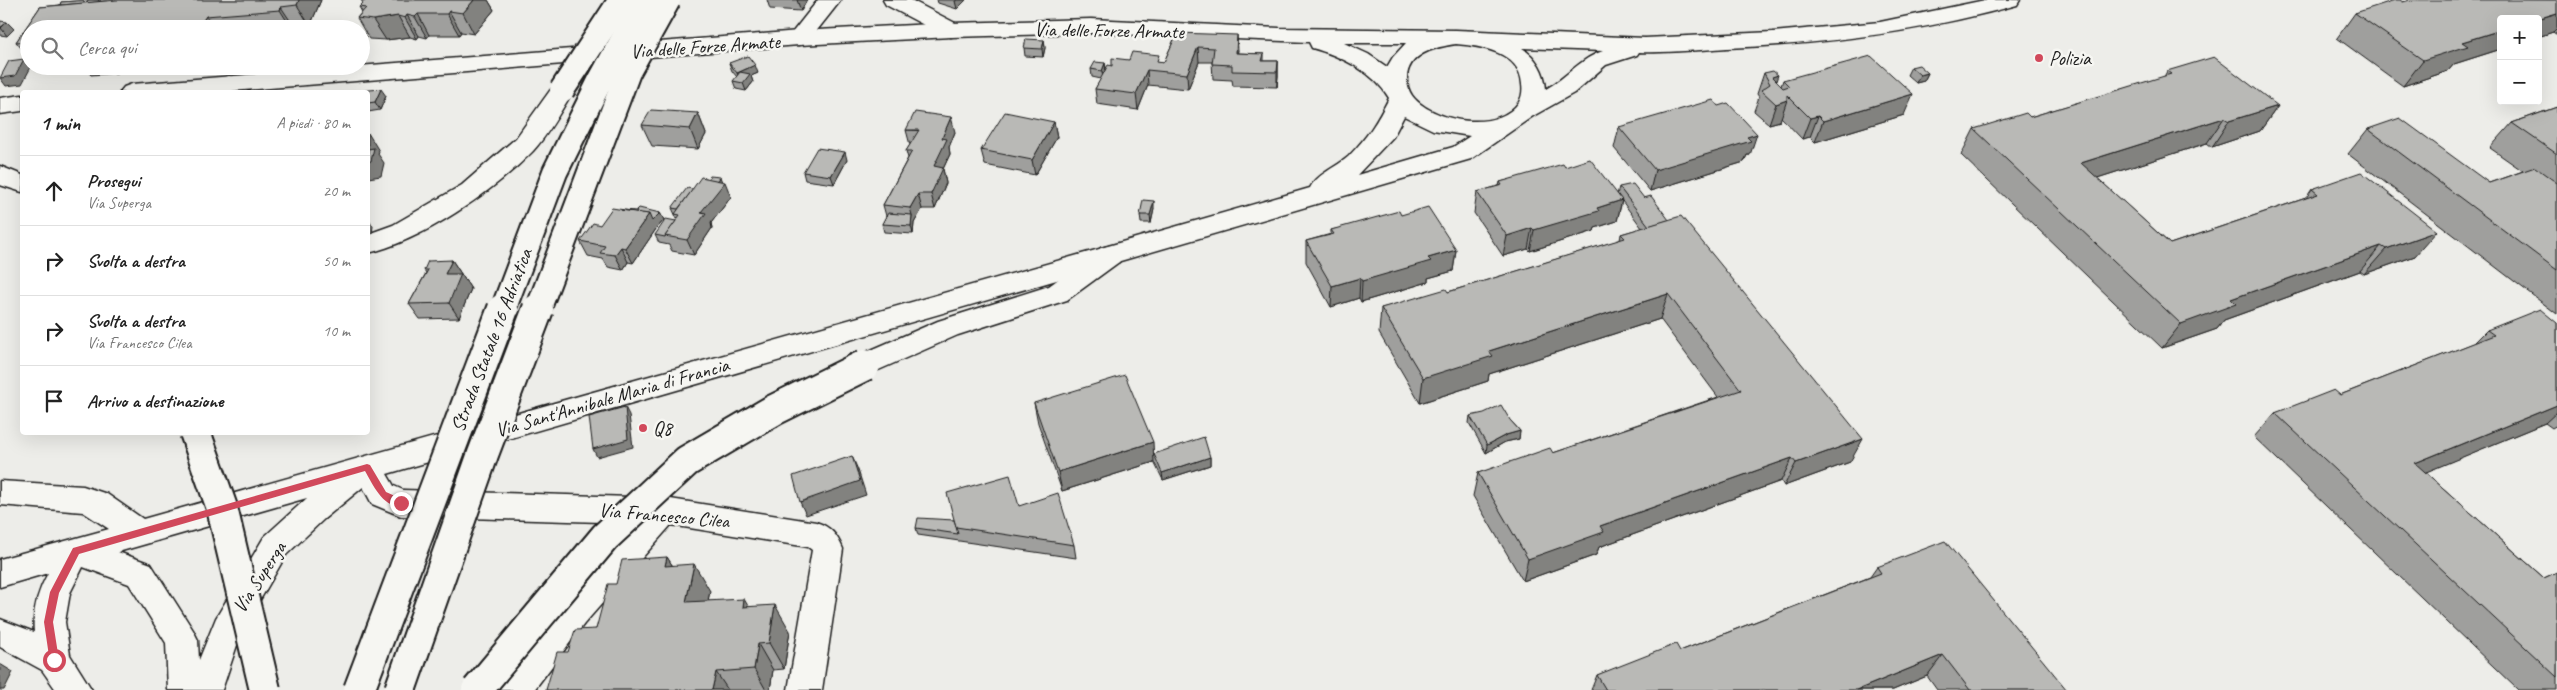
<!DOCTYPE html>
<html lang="it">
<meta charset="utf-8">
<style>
body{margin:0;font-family:Caveat,sans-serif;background:#f6f6f6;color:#222}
.controls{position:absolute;right:15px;top:15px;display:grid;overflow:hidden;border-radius:5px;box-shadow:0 5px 20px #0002}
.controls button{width:45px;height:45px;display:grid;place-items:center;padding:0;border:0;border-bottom:1px solid #e0e0e0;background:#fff;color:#222;font:25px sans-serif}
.stop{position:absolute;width:15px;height:15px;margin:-11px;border:4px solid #d1495b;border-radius:50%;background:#fff}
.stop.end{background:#d1495b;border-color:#fff;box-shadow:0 1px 5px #0008}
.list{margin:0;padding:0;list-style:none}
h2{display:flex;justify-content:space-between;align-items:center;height:65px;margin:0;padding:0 20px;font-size:21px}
h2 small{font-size:16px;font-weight:400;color:#767676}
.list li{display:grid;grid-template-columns:32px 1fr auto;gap:15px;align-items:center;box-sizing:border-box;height:70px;padding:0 20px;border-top:1px solid #e0e0e0}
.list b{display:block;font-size:19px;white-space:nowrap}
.list p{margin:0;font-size:16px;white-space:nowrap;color:#767676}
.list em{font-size:16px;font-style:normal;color:#767676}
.icon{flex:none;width:28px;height:28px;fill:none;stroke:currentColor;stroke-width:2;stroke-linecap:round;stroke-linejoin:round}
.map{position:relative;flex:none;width:2557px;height:690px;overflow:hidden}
.search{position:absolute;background:#fff;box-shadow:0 5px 20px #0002;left:20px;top:20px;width:350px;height:55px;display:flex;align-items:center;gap:12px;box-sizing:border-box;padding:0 18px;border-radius:28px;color:#767676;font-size:19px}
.panel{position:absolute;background:#fff;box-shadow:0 5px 20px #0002;left:20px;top:90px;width:350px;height:345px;border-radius:5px}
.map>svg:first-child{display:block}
</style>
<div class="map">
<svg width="2557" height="690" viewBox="0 0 2557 690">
<rect width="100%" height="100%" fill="#edede9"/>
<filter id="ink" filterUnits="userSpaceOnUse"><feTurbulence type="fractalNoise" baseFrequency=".02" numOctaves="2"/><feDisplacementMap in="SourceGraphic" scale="10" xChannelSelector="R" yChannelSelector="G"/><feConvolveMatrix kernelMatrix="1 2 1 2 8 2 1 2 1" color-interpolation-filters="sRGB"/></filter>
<g filter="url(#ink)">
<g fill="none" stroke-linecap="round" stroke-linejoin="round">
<!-- minor casing -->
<g stroke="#1c1c1c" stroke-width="3">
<path id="minor" d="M1110,246L1119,248L1123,255L1119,262L387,474L394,486L403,490L664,498L816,522C831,527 837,535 843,549L822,690H788L812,550L808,547L671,525L584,624L534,690H497L502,679L562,604L635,523L401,516L372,504L363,487L324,519L286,555L241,633L222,690H168L166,643L129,584L83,567L70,593L65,622L70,655L92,690H56L42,670L0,647V619L34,632C32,611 38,591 48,573L0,587V559L109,529L83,512L0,505V481L83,486L107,494L143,519ZM307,498L264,537L216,618L199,660L198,640L193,630L151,564L118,552Z"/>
</g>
<!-- major casing -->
<g stroke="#1c1c1c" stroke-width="3">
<g id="major">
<path d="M1985,0H2020L2017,5C1920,32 1827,44 1727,48C1698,50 1668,53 1639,52L1637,55L1606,65L1574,93L1533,116L1471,159L1110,264L1101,262L1097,255L1101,248L1310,188C1317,174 1337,167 1349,156C1368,136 1377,122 1389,98C1374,72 1341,56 1312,48L1309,42L1091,33L951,37L799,45L219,92H120L124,87L132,84L799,31L951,23L1091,19L1279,28L1456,30L1645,38L1773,32L1880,22ZM1344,43H1406L1393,57L1387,67L1368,54ZM1456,44C1481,46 1520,52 1522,84C1523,90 1522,97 1519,102C1498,133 1437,122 1415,99C1410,94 1408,88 1407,82C1405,54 1435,47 1456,44ZM1522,48L1603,51C1581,58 1566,78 1546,89C1545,72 1536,57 1522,48ZM1404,116L1433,130L1470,136L1453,147L1357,175L1393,137Z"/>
<path d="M22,95V111L0,114V98Z"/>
</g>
</g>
<!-- highway casing -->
<g stroke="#1c1c1c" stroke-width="3">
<g id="highway">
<path d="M818,0H841L807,43L799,45L791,43L788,38Z"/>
<path d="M883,0H911L959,25L962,30L959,35L951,37L943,35L886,5Z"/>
<path d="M229,76L237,79L241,84C233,96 210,94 197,92L201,87Z"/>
<path d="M562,82L570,85L574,90C561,110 549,134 533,151C494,191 422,241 368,253V234L393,225L462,185L516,138L554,85Z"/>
<path d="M0,166L22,175V192L0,185Z"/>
<path d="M1110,246L1119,248L1123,255L1119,262L1067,300L958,335L865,376L855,373L851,365L855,357L938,321L1049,286L1101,248Z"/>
</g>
</g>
<!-- minor -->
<use href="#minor" fill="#f6f6f2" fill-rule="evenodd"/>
<!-- major -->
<use href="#major" fill="#f6f6f2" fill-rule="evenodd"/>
<!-- highway -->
<use href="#highway" fill="#f6f6f2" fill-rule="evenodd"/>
<!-- highway-bridge-far1 casing -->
<g stroke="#1c1c1c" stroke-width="28" stroke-linecap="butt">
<g id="highway-bridge-far1">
<path d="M562,90L621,0"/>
<path d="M503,310L555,172L600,81L645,0"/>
<path d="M538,310L628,72L668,0"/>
</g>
</g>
<!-- highway-bridge casing -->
<g stroke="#1c1c1c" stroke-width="34" stroke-linecap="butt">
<g id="highway-bridge">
<path d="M195,432L222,508L265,690"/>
<path d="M359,690L503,309"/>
<path d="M400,690L483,454L538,309"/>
<path d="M477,690L605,537L687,461L774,410L865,365"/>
</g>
</g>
<!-- highway-bridge-far1 -->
<use href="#highway-bridge-far1" stroke="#f6f6f2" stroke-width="24"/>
<!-- highway-bridge -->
<use href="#highway-bridge" stroke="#f6f6f2" stroke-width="30"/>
</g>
<!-- wall -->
<g fill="#9f9f9d" stroke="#1c1c1c">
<path d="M91,0H100L101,1L116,0H321L310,26L295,28L294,29H29V57L16,42L40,7L60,5L61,2Z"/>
<path d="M361,0H488L494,10L474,34L461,32L459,35H429L427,38L419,36L417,39L410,37L386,40L369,39L357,18L362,12L359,7L363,3Z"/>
<path d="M767,0H807L801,11L770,9Z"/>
<path d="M937,0H966L957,9L938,3Z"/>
<path d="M2557,0V35L2553,32L2538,37V19H2501V49L2454,64L2448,71L2403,86L2337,38L2355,13L2403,2Z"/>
<path d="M0,21L14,29L7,36L0,35Z"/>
<path d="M1177,33L1238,50L1237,53L1264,54V61H1278V76L1277,87L1233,86L1232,80L1213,79L1212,62H1199L1188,89L1148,85L1138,110L1097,104L1095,89L1101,79L1092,77L1091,69L1105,63L1106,68L1129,60L1164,62Z"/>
<path d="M1044,40L1045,48L1043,57L1025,56L1024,48Z"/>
<path d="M729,63L758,73L751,76L753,82L746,91L736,89L733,81L737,77L732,71Z"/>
<path d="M85,66H121L117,73L91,75L84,67Z"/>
<path d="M1911,67L1928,73L1924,81L1916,83L1907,75Z"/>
<path d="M2167,71L2278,106L2260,131L2212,147L2207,143L2097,178L2170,244L2306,198L2312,189L2415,256L2364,274L2360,271L2224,320L2217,329L2162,348L1961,155L1974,129L2030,117L2164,77Z"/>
<path d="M1764,73L1776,81L1781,86L1783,80L1904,115L1815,142L1810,137L1802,139L1781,117L1780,121L1769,124L1754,111L1759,97L1757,94Z"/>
<path d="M368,92L386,96L380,110L368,112Z"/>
<path d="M2557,107V314L2348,154L2368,129L2489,183L2523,171L2490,148L2512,123Z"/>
<path d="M698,113L706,134L698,149L652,146L642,125Z"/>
<path d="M1054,122L1057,137L1035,175L985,165L981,150Z"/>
<path d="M1619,127L1750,155H1747L1744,162L1650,191L1614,148Z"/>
<path d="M906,130L955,132L949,147L950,154L943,169L946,183L935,209H922L914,223L913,234L884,232L882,224L886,216L883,205L908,158L906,151L910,145Z"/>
<path d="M847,160L834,184L805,180L803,172Z"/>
<path d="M1565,167L1617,195L1619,187L1850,462L1784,486L1781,481L1599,547L1596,555L1523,581L1473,496L1478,473L1553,453L1718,397L1660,319L1489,374L1488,381L1420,403L1379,333L1381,308L1448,292L1620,240L1621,234L1642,228L1622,201L1617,221L1595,228L1594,231L1530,251L1528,249L1503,256L1474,213L1477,192L1499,186L1500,182Z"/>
<path d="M722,181L731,197L711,223L712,228L694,255L672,251L669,245L659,243L655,235L676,221L677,219L672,208L693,189Z"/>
<path d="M1154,209L1151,223H1141L1140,215Z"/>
<path d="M636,211L660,213L664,220L656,229L633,263L628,262L623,270L608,267L603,259L588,256L580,241L600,225Z"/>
<path d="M1401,215L1456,250L1453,271L1428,278V282L1361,302L1359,298L1331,307L1306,262V241L1331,234V230Z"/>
<path d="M452,260L471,289L459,318L420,319L409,304L426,273L424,270Z"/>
<path d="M2557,323V425L2552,428L2545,423L2425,472L2544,578L2557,572V690H2518L2254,437L2275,413L2340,395L2474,343L2487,330Z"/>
<path d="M1034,403L1154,454L1210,457V465L1163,480L1154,462L1062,491L1038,423Z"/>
<path d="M1470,416L1510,420L1520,431L1519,439L1505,442L1486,453L1469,423Z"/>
<path d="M1019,506L1074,545L1076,558L918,535L916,528Z"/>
<path d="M667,557L672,565L710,591L708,601L748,606L790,631L784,669L773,670L770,690H546L568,652L596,629L616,584Z"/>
<path d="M1877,567L2067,690H1937L1927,676L1893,690H1591L1597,675L1680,651L1870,577Z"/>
</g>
<!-- shaded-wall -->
<g fill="#82827f" stroke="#1c1c1c">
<path d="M299,0H321L310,26L297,5Z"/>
<path d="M474,0H488L494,10L474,34L463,13Z"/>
<path d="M797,0H807L801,11Z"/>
<path d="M957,0H966L957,9L955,1Z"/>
<path d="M281,7L295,28L294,29H292L280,10Z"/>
<path d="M449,11L461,32L459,35L447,14Z"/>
<path d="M2557,13V28L2553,32L2538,37V19Z"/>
<path d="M418,14L429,35L427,38L415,17Z"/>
<path d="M407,15L419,36L417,39L405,18Z"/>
<path d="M206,16L215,29H207L202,22Z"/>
<path d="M398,16L410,37L386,40L373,20Z"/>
<path d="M7,22L14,29L7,36L1,28Z"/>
<path d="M2501,30V49L2454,64L2448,71L2403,86L2423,60L2462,42Z"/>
<path d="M1237,35L1238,50L1236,68V53Z"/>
<path d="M1044,40L1045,48L1043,57L1042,49Z"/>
<path d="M1198,47L1199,62L1188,89L1187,74Z"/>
<path d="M24,59L29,64V66L31,67L22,84L6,86L0,78Z"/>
<path d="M1278,61V76L1277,87V72Z"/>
<path d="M1105,63L1106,71L1103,79L1102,71Z"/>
<path d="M755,65L758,73L751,76L753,82L746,91L743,83L740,81L737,73Z"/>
<path d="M112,66H121L117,73Z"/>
<path d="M1147,70L1148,85L1138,110L1136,94Z"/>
<path d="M1928,73L1924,81L1916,83L1920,75Z"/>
<path d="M1778,75L1771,96L1770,84L1772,77Z"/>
<path d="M381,89L386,96L380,110L375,102Z"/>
<path d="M1913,94L1904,115L1815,142L1823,121Z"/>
<path d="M1787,100L1780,121L1769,124L1776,104Z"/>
<path d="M2278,106L2260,131L2212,147L2229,121Z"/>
<path d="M698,113L706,134L698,149L690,129Z"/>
<path d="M1818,116L1810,137L1802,139L1810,118Z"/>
<path d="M951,117L955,132L949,147L950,154L943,169L946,183L935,209L931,194L934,166L942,138Z"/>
<path d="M2224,118L2207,143L2066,188L2081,163Z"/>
<path d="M1054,122L1057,137L1035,175L1032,160Z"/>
<path d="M368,133L379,151L378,154L384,163L381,176L368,178Z"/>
<path d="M1757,134L1750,155H1747L1744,162L1650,191L1655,170L1747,137Z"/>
<path d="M845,152L847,160L834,184L831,176Z"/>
<path d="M720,177L723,184L725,182L731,197L711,223L712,228L694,255L687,240L714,186Z"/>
<path d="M918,194L922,209L914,223L913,234L911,226L912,215L910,208Z"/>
<path d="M1622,200L1617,221L1595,228L1594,231L1530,251L1534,230L1597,208Z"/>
<path d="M1154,201V209L1151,223L1150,215Z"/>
<path d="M660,213L664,220L656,229L633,263L625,248L649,214Z"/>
<path d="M368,218L373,226L372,234L368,235Z"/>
<path d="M1532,228L1528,249L1503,256L1507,236Z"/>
<path d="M2437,231L2415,256L2364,274L2386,249Z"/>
<path d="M2381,246L2360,271L2224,320L2217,329L2162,348L2181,324L2231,299Z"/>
<path d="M621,247L628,262L623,270L615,255Z"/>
<path d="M1456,250L1453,271L1428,278V282L1361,302L1362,281L1428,258Z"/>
<path d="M452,260L471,289L459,318L449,303L445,274Z"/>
<path d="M1360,278L1359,298L1331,307L1332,286Z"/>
<path d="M1668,294L1660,319L1489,374L1488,381L1420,403L1423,378L1489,351Z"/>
<path d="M2557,405V412L2545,423L2390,487L2415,463Z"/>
<path d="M625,407L629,415L633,447L597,457L593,449Z"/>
<path d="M1520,431L1519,439L1505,442L1486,453L1487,445L1506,435Z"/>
<path d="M1863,439L1850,462L1784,486L1796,463Z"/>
<path d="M1153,442L1154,462L1062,491L1058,472Z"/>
<path d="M852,456L858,470L866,495L806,515L800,502Z"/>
<path d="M1210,457V465L1163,480L1162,473Z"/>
<path d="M1792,458L1781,481L1599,547L1596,555L1523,581L1528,559L1600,526Z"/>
<path d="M667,557L684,584L665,566Z"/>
<path d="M694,564L710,591L702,629L686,602Z"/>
<path d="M744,599L759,625L743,607Z"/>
<path d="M775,605L790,631L784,669L769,643Z"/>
<path d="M758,644L773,670L770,690H766L754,669Z"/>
<path d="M1943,655L1927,676L1893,690H1857Z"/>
<path d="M0,664L13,672L4,690H0Z"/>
<path d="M716,672L728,690H712Z"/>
</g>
<!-- building -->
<g fill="#b9b9b6" stroke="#1c1c1c">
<path d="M91,0H99L98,2L60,5L61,2Z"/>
<path d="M116,0H299L297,5L281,7L280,10L206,16L202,22L126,29H29V41L16,42L40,7Z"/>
<path d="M366,0H474L463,13L449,11L447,14H418L415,17L407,15L405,18L398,16L373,20L357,18L366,8L359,7Z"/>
<path d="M2395,0H2400L2403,2L2410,0H2557V13L2537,19H2501V30L2462,42L2468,46L2423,60L2355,13Z"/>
<path d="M0,21L7,22L0,28Z"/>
<path d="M1177,33L1237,35L1236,53L1264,54L1262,61H1278L1277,72L1232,71V65L1212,64L1214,48L1198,47L1187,74L1147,70L1136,94L1095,89L1108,65L1112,66V58L1129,60L1132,52L1159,55L1157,61L1164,62Z"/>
<path d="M1026,39L1044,40L1042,49L1024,48Z"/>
<path d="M748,56L755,65L737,73L729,63Z"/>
<path d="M1871,56L1913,94L1823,121L1818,116L1810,118L1787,95V100L1776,104L1761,90L1770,84L1764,73L1773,71L1778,75L1772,77L1783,88L1789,86L1783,80Z"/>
<path d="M2214,57L2278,106L2229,121L2224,118L2081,163L2170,244L2318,194L2312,189L2361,172L2437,231L2386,249L2381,246L2231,299L2236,304L2181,324L1974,129L2026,113L2030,117L2171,74L2167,71Z"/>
<path d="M24,59L15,76L0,78L9,61Z"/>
<path d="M1095,62L1105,63L1102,71L1091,69Z"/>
<path d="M1919,65L1928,73L1920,75L1911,67Z"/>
<path d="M740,72L750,74L743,83L733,81Z"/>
<path d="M381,89L375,102L368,103V92H357L358,91Z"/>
<path d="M1713,100L1718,106L1728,103L1757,134L1747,137L1751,141L1655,170L1619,127Z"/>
<path d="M2557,107V154L2512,123Z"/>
<path d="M651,110L698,113L690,129L642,125Z"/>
<path d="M915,112L951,117L942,138L947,139L934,166L943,168L931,194H918L910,208L883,205L912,151H906L919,130H906Z"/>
<path d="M1005,112L1054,122L1032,160L981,150Z"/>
<path d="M2400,118L2489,183L2535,167L2557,183V270L2368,129Z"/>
<path d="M374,148L371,161L368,162V149Z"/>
<path d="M817,148L845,152L831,176L803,172Z"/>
<path d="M1590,159L1622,200L1597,208L1599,211L1534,230L1532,228L1507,236L1477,192L1502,185L1500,182L1563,164L1565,167Z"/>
<path d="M710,176L720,177L718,181L708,179Z"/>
<path d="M701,177L725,182L701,212L706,213L687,240L665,236L680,215L675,214Z"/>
<path d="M1633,184L1644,198L1651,196L1669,220L1649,226L1619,187Z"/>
<path d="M687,188L693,189L678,209L672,208Z"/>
<path d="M1143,200L1154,201L1150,215H1140Z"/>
<path d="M1428,207L1456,250L1428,258L1431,261L1362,281L1360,278L1332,286L1306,241L1334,234L1331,230L1399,211L1401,215Z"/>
<path d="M612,208L649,214L625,248L621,247L615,255L600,253L605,246L580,241L593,223L600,225Z"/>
<path d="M639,208L660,213L652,221L649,214L621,210L636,211Z"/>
<path d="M888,213L912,215L911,226L882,224Z"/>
<path d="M1681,216L1863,439L1796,463L1792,458L1600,526L1604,532L1528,559L1478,473L1550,448L1553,453L1741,390L1668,294L1489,351L1493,356L1423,378L1381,308L1446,289L1448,292L1625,238L1621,234Z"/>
<path d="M666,219L676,221L665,236V237L655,235Z"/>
<path d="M452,260L445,274H461L449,303L409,304L428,270H424L428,261Z"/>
<path d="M2540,309L2557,323V405L2415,463L2544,578L2557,572V677L2275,413L2334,390L2340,395L2494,335L2487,330Z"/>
<path d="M1125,375L1153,442L1058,472L1034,403Z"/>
<path d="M1501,405L1510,420L1520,431L1506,435L1487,445L1470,416L1484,413Z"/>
<path d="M625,407L628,439L593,449L589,417Z"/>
<path d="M1204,437L1210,457L1162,473L1154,454Z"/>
<path d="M852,456L860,481L800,502L793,476Z"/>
<path d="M1010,475L1019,506L1058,493L1074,545L956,527L947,493Z"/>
<path d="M918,518L954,520L958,534L916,528Z"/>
<path d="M1945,541L2067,690H1970L1943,655L1857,690H1606L1597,675L1676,644L1680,651L1881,573L1877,567Z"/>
<path d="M667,557L665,566L694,564L686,602L744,599L743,607L775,605L769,643L758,644L754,669L716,672L712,690H546L557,652H568L575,630L596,629L608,584H616L622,560Z"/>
</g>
</g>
<!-- route -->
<path fill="#d1495b" d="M367,464L370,465L386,492L404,500V506C384,510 373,485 365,471L79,554L59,593L53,622L59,660L54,664L50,663L44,622L50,592L73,548Z"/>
<!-- markers -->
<g fill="#d1495b" stroke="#f6f6f2" stroke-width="2">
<circle cx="2039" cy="58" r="5"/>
<circle cx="643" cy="428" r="5"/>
</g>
<g text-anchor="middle" stroke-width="5" stroke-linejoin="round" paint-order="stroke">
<!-- street labels -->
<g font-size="20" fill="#1c1c1c" stroke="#f6f6f2">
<text transform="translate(1109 30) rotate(1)" y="7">Via delle Forze Armate</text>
<text transform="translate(705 46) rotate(-4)" y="7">Via delle Forze Armate</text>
<text transform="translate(491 340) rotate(-69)" y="7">Strada Statale 16 Adriatica</text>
<text transform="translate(612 397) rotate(-16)" y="7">Via Sant'Annibale Maria di Francia</text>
<text transform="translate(664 515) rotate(5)" y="7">Via Francesco Cilea</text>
<text transform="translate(259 577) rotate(-57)" y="7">Via Superga</text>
</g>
<!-- poi labels -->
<g font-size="20" fill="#1c1c1c" stroke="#f6f6f2" text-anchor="start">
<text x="2049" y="65">Polizia</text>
<text x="653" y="435">Q8</text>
</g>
</g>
</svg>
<div class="controls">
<button>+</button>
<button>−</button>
</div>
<div class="stop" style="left:54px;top:660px"></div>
<div class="stop end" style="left:401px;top:503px"></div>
<div class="search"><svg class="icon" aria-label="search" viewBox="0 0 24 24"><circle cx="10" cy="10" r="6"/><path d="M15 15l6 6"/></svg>Cerca qui</div>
<section class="panel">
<h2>1 min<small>A piedi · 80 m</small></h2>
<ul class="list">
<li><svg class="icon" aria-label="ahead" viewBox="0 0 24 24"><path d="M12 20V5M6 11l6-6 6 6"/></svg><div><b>Prosegui</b><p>Via Superga</p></div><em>20 m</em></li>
<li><svg class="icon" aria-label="right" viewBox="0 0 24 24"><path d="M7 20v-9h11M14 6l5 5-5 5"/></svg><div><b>Svolta a destra</b></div><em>50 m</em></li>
<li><svg class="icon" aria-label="right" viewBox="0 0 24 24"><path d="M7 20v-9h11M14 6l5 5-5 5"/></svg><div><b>Svolta a destra</b><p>Via Francesco Cilea</p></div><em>10 m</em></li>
<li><svg class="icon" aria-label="arrive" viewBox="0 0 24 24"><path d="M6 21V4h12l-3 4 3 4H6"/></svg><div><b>Arrivo a destinazione</b></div></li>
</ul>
</section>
</div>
